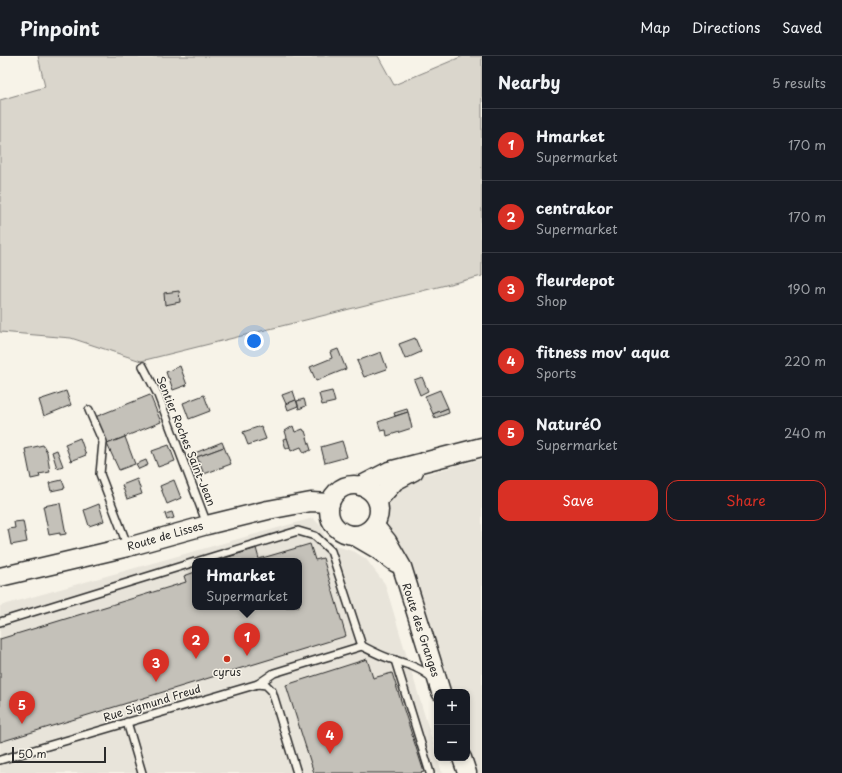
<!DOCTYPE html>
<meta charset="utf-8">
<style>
body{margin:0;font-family:"Playpen Sans",sans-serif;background:#242831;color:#f1f3f6}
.controls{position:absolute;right:12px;bottom:12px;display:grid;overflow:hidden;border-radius:8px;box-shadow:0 2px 6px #0003}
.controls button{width:36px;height:36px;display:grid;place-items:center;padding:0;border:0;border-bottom:1px solid #363941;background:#171b24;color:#f1f3f6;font:20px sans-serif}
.scale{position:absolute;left:12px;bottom:10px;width:94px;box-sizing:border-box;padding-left:4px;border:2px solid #2b2b2b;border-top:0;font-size:11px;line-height:14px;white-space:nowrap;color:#2b2b2b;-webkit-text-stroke:3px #f7f3e8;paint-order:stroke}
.you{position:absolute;left:254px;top:285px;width:14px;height:14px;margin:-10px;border:3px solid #fff;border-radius:50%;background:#1a73e8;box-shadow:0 0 0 6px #1a73e833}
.badge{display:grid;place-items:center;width:26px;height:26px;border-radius:50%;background:#d93025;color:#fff;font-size:13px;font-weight:700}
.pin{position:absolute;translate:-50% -33px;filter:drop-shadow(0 1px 2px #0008)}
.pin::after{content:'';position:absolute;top:21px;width:14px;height:12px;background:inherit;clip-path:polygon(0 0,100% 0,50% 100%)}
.popup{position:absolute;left:192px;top:502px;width:110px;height:52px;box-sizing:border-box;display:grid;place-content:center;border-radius:8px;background:#171b24;filter:drop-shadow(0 1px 3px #0005);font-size:13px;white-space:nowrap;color:#9ea1a6}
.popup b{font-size:15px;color:#f1f3f6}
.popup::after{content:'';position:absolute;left:50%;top:100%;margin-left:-8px;border:8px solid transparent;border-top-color:#171b24}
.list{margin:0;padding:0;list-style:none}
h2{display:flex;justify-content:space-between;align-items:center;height:52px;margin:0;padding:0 16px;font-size:17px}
h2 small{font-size:13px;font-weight:400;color:#9ea1a6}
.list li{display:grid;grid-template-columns:26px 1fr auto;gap:12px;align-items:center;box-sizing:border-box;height:72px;padding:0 16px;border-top:1px solid #363941}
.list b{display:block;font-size:15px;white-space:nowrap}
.list p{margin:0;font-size:13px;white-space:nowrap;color:#9ea1a6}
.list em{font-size:13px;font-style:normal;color:#9ea1a6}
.actions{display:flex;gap:8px;padding:12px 16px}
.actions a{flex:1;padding:9px 0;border:1px solid #d93025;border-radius:12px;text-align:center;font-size:14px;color:#d93025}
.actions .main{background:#d93025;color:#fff}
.map{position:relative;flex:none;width:482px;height:717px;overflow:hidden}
header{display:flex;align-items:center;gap:24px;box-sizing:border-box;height:56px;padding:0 20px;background:#171b24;border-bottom:1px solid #363941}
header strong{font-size:19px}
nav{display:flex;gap:22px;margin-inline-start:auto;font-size:14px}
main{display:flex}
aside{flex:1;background:#171b24}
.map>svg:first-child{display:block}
</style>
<header>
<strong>Pinpoint</strong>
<nav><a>Map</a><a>Directions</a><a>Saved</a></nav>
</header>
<main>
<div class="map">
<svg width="482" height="717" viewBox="0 0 482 717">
<rect width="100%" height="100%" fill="#f7f3e8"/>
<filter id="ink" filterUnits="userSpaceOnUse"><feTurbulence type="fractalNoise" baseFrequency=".025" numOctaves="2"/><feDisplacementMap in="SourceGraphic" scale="8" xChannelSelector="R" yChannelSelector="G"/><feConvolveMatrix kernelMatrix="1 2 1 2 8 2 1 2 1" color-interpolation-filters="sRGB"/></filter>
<g filter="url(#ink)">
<!-- built -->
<g fill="#e8e4da" fill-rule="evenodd">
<path d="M482,403V717H468L467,702V636H443L384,470L391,444L398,432L415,421Z"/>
<path d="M313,462L322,471L324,479L329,485L337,490L355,496L366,503L385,528L442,717H0V550ZM195,505H299V551H195Z"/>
</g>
<!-- green -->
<path fill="#dad6cc" stroke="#82807c" d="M38,0H378L394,29L463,0H482V220L141,305L71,282L0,276V44L45,31Z"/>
<!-- building -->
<g fill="#c4c1b9" stroke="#2b2b2b">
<path d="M179,235L180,246L165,249L164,237Z"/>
<path d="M415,282L421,296L405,303L399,288Z"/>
<path d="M338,293L346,313L316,325L310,311L332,302L330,296Z"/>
<path d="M381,296L387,313L364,321L357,305Z"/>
<path d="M180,310L187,329L173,334L169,322H168L166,316Z"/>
<path d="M422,321L428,335L420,339L414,324Z"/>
<path d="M440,334L448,352L433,358L425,340Z"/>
<path d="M66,335L71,349L44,360L39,344Z"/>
<path d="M293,335L296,344L286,348L282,339Z"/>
<path d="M332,335L335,346L322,349L319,338Z"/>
<path d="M150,339L161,366L107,388L95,361Z"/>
<path d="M204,339L210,355L189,363L183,347Z"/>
<path d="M304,343L306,350L299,353L297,345Z"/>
<path d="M296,344L298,350L288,354L286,348Z"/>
<path d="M448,352L449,357L435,362L433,358Z"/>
<path d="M407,353L408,356L395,360L394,357Z"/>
<path d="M408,356L412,372L387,380L386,374L381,375L378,366Z"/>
<path d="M261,370L266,383L248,389L243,376Z"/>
<path d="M293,370L295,376L303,373L304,375H305L311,394L304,397L301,391L291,395L285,375Z"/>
<path d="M125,381L135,408L119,414L107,388Z"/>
<path d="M80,382L86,399L71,405L65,388Z"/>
<path d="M287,382L290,391L286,393L283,383Z"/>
<path d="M342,385L347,401L325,407L321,391Z"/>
<path d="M222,386L224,391L197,401L195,397Z"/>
<path d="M43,389L47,396L50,416L39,418L40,421L31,423L25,393Z"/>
<path d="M169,389L175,405L158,411L152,395Z"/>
<path d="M224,391L231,408L204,418L197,401Z"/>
<path d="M57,394L63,410L57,412L52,396Z"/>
<path d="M146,404L148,409L139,413L136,408Z"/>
<path d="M137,423L142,438L127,443L122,429Z"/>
<path d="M62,424L65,432L51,435L49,427Z"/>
<path d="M174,424L181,442L167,448L160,430Z"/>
<path d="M60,447L66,478L60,479V477L49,479L43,450Z"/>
<path d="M99,448L104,465L89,470L84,454Z"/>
<path d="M172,456L174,462L167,464L165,458Z"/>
<path d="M23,465L27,486L11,489L8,473L15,472L14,466Z"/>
<path d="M310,488L315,504L323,502L346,580L0,686V583L186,526L184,520L195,516V551H299V505H216L256,492L259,503Z"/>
<path d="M367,603L373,622L392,617L424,716L420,717H314L286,629Z"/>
</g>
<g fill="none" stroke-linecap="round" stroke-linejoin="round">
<!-- service casing -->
<g stroke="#2b2b2b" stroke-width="10">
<g id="service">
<path d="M143,310L158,339L207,468"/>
<path d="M89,354L103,386L100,418L128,491"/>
<path d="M199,505L298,475L315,480L331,495L362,590L274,617L258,628"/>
<path d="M0,566L195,506"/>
<path d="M362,590C370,594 379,599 388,602C403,607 420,611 432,622"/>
<path d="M395,604L430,717"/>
<path d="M127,666L142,717"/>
<path d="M0,704L258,628L266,629L272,635L297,717"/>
</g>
</g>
<!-- tertiary casing -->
<g stroke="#2b2b2b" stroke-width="21">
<g id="tertiary">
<circle cx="354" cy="454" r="25"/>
<path d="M360,430L389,415L482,391"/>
<path d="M378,444L395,425L414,415"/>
<path d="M374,469L387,485L402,511L441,636"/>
<path d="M353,479L377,493L396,507"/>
<path d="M0,521L128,491L207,469L268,454L311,446L330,447"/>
<path d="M462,702L467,717"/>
</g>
</g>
<!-- service -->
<use href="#service" stroke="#f7f3e8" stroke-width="7"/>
<!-- tertiary -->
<use href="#tertiary" stroke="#f7f3e8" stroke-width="18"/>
</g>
</g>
<!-- markers -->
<circle fill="#c8321e" stroke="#f7f3e8" stroke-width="1.5" cx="227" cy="603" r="4"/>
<g text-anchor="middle" stroke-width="3" stroke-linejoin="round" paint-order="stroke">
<!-- street labels -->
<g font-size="11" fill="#2b2b2b" stroke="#f7f3e8">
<text transform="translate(186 385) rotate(68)" y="4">Sentier Roches Saint-Jean</text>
<text transform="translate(165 480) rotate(-16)" y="4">Route de Lisses</text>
<text transform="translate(421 574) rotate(72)" y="4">Route des Granges</text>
<text transform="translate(152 647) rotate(-17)" y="4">Rue Sigmund Freud</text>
</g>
<!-- poi labels -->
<g font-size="11" fill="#2b2b2b" stroke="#f7f3e8">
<text x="227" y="620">cyrus</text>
</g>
</g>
</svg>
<div class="controls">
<button>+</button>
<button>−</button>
</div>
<div class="scale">50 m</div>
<div class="you"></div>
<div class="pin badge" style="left:247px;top:600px">1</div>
<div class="popup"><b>Hmarket</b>Supermarket</div>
<div class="pin badge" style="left:196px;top:603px">2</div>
<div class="pin badge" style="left:156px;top:626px">3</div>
<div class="pin badge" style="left:330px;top:698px">4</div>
<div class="pin badge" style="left:22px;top:668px">5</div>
</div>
<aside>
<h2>Nearby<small>5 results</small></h2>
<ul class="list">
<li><span class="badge">1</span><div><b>Hmarket</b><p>Supermarket</p></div><em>170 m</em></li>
<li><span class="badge">2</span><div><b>centrakor</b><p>Supermarket</p></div><em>170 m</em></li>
<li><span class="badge">3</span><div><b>fleurdepot</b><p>Shop</p></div><em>190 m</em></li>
<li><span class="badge">4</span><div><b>fitness mov' aqua</b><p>Sports</p></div><em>220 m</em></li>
<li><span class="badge">5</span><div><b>NaturéO</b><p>Supermarket</p></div><em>240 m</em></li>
</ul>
<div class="actions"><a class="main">Save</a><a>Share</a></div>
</aside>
</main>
